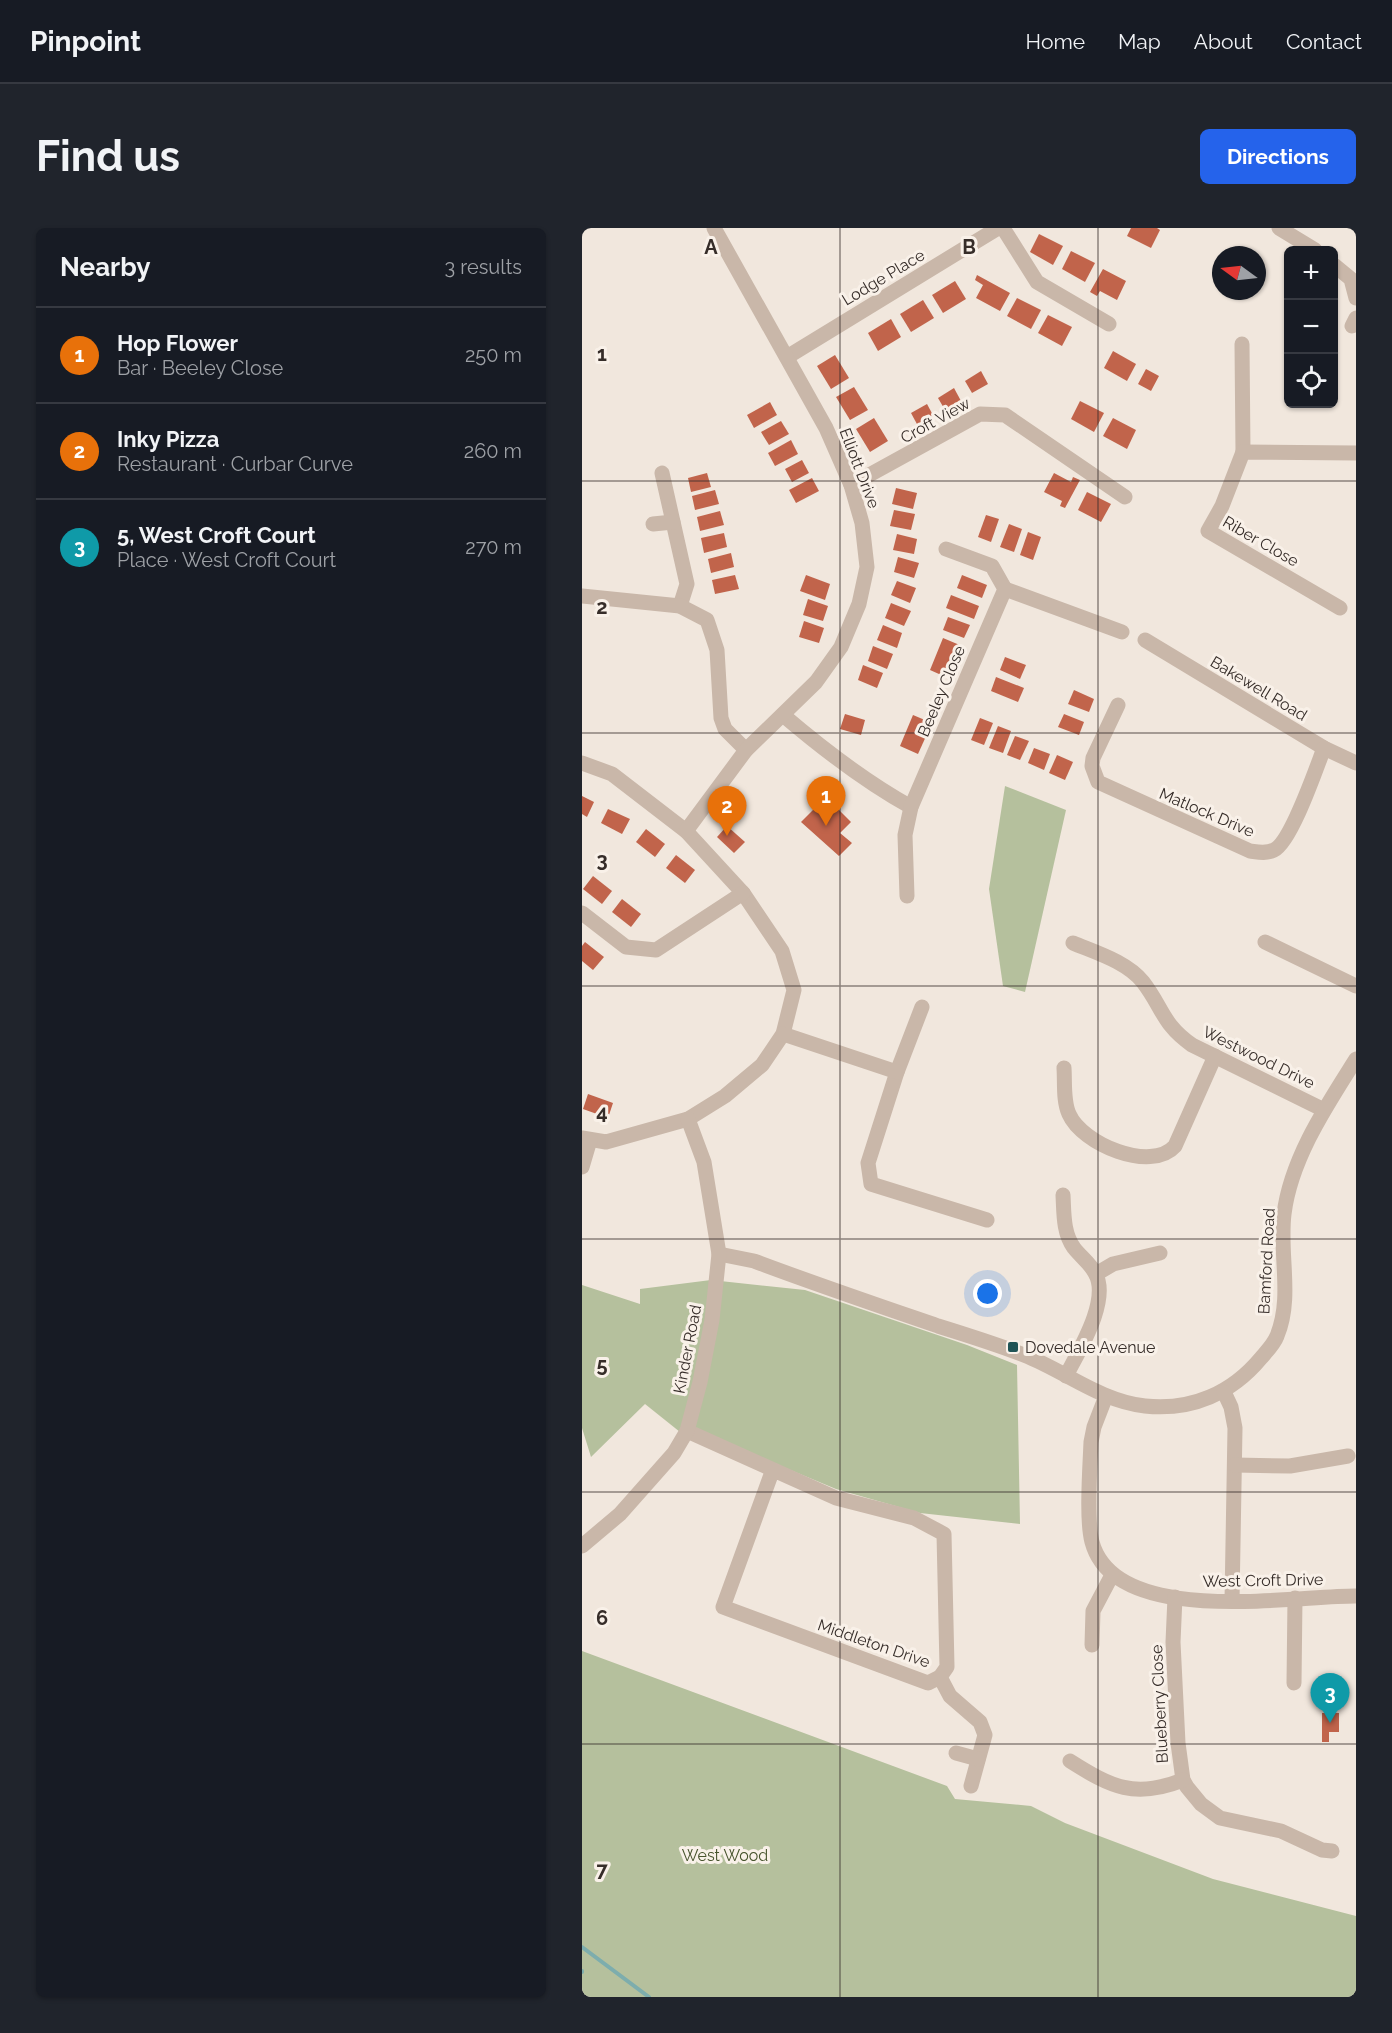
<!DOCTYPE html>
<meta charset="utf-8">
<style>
body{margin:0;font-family:Raleway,sans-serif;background:#20242c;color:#f1f3f6}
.controls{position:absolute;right:18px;top:18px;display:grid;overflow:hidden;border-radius:9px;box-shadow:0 2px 4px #0004}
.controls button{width:54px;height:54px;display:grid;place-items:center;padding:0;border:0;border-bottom:2px solid #363941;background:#171b24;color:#f1f3f6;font:30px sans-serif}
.compass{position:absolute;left:630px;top:18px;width:54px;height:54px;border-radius:50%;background:#171b24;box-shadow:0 2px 4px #0004;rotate:285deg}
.you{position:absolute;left:406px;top:1066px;width:21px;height:21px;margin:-15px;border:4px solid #fff;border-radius:50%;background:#1a73e8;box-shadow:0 0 0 9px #1a73e833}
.badge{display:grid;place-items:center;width:39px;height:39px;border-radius:50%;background:#2563eb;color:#fff;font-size:20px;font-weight:700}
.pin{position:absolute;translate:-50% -50px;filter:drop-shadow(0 2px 3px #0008)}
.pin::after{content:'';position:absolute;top:32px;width:21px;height:18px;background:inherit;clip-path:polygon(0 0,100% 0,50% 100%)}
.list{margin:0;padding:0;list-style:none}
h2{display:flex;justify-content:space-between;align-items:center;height:78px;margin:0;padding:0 24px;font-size:26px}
h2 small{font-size:20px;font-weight:400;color:#9ea1a6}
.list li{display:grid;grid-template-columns:39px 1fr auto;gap:18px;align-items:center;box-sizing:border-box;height:96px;padding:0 24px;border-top:2px solid #363941}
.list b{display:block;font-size:22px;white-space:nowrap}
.list p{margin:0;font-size:20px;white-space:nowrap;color:#9ea1a6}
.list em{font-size:20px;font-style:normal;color:#9ea1a6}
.icon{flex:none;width:33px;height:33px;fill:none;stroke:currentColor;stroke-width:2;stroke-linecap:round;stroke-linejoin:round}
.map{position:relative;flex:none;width:774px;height:1769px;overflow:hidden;border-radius:9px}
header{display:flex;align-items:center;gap:36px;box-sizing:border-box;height:84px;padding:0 30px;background:#171b24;border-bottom:2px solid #363941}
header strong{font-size:28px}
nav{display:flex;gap:33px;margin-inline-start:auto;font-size:21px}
.intro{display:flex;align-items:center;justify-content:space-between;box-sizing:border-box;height:144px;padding:0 36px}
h1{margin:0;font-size:42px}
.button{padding:15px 27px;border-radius:9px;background:#2563eb;color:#fff;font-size:21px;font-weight:700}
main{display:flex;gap:36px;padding:0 36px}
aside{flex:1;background:#171b24;border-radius:9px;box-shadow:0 2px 4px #0004}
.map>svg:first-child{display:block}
</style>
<header>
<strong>Pinpoint</strong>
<nav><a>Home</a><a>Map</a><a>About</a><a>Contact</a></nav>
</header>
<div class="intro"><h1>Find us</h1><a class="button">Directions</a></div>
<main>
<aside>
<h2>Nearby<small>3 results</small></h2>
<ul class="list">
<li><span class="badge" style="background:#e8710a">1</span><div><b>Hop Flower</b><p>Bar · Beeley Close</p></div><em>250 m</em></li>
<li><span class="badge" style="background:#e8710a">2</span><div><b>Inky Pizza</b><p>Restaurant · Curbar Curve</p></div><em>260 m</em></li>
<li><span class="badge" style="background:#0f9aa8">3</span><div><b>5, West Croft Court</b><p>Place · West Croft Court</p></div><em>270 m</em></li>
</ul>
</aside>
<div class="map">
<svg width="774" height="1769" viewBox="0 0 774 1769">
<rect width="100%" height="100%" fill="#f1e7dd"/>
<!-- green -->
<g fill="#b5c09d">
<path d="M423,558L484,582L443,764L421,758L407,661Z"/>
<path d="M129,1052L223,1062L385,1117L435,1137L438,1296L338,1285L254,1261L194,1236L98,1204L63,1176L9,1229L0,1200V1057L58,1076V1061Z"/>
<path d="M0,1423L365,1558L373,1571L449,1578L483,1595L631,1651L774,1688V1769H0Z"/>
</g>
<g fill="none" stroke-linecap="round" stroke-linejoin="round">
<!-- stream -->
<g stroke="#7dadad" stroke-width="4">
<path d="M0,1719L67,1769"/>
<path d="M0,1743V1744"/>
</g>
</g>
<!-- building -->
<g fill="#c1644b">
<path d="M549,0H575L578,2L569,20L545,8Z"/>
<path d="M457,6L481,18L471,37L448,24Z"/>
<path d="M489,23L513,35L503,54L480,41Z"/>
<path d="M521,41L544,53L535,72L518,63L515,68L508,64Z"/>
<path d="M395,47L428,65L418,83L394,70L401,57L393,52Z"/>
<path d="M373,53L384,71L361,85L350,67Z"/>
<path d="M435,70L459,82L449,101L425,88Z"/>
<path d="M341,72L352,90L329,104L318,86Z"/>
<path d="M466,87L490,99L480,118L456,105Z"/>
<path d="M309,91L319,109L296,123L286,105Z"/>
<path d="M531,123L554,136L545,153L522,140Z"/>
<path d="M253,127L267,150L249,161L235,138Z"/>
<path d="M564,141L577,148L569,163L556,156Z"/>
<path d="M399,143L406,156L390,165L383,153Z"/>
<path d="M272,159L286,182L268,192L254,169Z"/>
<path d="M372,160L379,173L363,182L356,170Z"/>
<path d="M498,173L522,185L512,204L489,191Z"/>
<path d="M188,174L195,187L172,200L165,187Z"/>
<path d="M345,176L352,189L336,198L329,185Z"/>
<path d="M292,190L306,213L288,224L274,201Z"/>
<path d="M531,190L554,202L545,221L521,208Z"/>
<path d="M199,193L207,206L187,217L179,204Z"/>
<path d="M209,212L216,226L193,238L186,225Z"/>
<path d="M220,232L227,245L210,254L203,241Z"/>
<path d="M125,245L129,259L109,264L106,250Z"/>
<path d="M472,245L489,254L491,249L498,252L483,280L478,278L480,273L462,264Z"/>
<path d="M230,250L237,263L214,275L207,262Z"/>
<path d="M314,260L335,265L331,281L310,276Z"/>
<path d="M133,262L137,276L113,282L110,268Z"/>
<path d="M505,264L529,276L519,294L496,282Z"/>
<path d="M312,282L333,286L329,302L308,298Z"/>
<path d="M138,283L142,297L118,303L115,289Z"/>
<path d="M404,287L417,291L409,314L396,309Z"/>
<path d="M427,296L440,301L432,324L418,319Z"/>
<path d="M446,304L459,309L451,332L438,327Z"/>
<path d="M142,305L145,319L122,325L119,310Z"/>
<path d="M315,306L335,311L332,326L311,322Z"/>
<path d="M149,325L152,339L129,345L126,331Z"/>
<path d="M316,329L337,335L332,350L312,344Z"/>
<path d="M153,347L157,361L133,366L130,352Z"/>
<path d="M224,347L248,356L243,372L218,363Z"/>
<path d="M380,347L405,357L400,370L375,360Z"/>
<path d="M315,353L334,360L328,375L309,367Z"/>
<path d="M369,367L397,378L392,391L364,380Z"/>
<path d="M226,371L246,378L241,393L221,387Z"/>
<path d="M309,375L329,383L322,398L303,390Z"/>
<path d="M366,389L388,397L382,410L361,402Z"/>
<path d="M222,393L242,400L237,415L217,409Z"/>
<path d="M301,397L320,405L315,420L295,412Z"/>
<path d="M361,410L380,418L366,450L348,442Z"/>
<path d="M291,418L311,426L305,441L286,433Z"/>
<path d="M423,429L444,437L438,451L418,442Z"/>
<path d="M281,437L301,445L295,460L276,452Z"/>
<path d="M414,449L442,460L436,474L409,463Z"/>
<path d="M492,462L512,471L507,484L486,476Z"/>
<path d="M263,486L283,492L279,507L258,501Z"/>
<path d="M482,486L502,494L497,507L476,499Z"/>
<path d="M331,487L350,495L336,526L318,518Z"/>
<path d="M398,490L411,495L402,517L389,512Z"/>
<path d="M416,498L429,503L421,525L407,520Z"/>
<path d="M433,508L447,513L438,532L425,527Z"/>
<path d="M452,520L468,526L462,542L446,535Z"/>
<path d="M475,527L491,534L483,552L467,545Z"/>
<path d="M0,568L12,574L5,589L0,586Z"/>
<path d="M244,569L269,594L258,605L270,615L257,628L219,594Z"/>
<path d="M26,581L48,591L40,606L19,595Z"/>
<path d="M145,598L163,614L152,625L135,609Z"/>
<path d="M64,601L83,616L73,629L54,614Z"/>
<path d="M94,627L113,642L103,655L84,640Z"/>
<path d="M11,648L30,663L20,676L1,661Z"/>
<path d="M40,671L59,686L49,699L30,684Z"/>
<path d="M3,714L22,729L11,742L0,733V718Z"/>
<path d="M6,866L31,875L26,890L1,881Z"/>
<path d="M740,1485H757V1504H747V1514H740Z"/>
</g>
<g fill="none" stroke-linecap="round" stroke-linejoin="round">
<!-- street -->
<g stroke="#c9b7a9" stroke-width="15">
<path d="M421,0L455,54L527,96"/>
<path d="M697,0L733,22"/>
<path d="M752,37L769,51L774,70"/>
<path d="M770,98L774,90"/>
<path d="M660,116L661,224"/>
<path d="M205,129L416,0"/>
<path d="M80,245L105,356L98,378"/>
<path d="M269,257L398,186L423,187L543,269"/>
<path d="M71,296L91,294"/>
<path d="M423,361L540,404"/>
<path d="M0,368L98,378L125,392L135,422L139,490L143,501L164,522"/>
<path d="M758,380L626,303L640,278L661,224L774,225"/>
<path d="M563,412L742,520L774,535"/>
<path d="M536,477L511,530L510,538L516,554L668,623C676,624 684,626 692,622C709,614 734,541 742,520"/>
<path d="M201,487C242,522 282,553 329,579"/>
<path d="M0,535L30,546L104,603L161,665L200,723L212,762L201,806L180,837L143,868L106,891L24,914L0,910"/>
<path d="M104,603L164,522L234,454L259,419L277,376L285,339L280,295L269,257L244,200L132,0"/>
<path d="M325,668L323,607L329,579L423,361L410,338L364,321"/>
<path d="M0,685L44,719L74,722L161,665"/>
<path d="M683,714L774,758"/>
<path d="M491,715C515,725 545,734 561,754C581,780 580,796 610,817L742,882"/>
<path d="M340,779L315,844L286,935L289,956L405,992"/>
<path d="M201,806L315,844"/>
<path d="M482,840C483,855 481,873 487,886C500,916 569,945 593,918L633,828"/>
<path d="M0,939L8,912"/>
<path d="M481,967C482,985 481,1005 492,1020C499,1029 508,1035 513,1045C529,1072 496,1124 484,1148"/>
<path d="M137,1026L172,1033C233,1056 295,1077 356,1098C385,1107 414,1116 442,1127C483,1143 518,1173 563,1178C610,1183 650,1165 679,1130C685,1123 692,1116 695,1108C711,1069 697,1027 702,986C709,930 745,877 774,831"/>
<path d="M514,1046L531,1036L578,1025"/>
<path d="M642,1164L649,1179L653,1200L650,1373"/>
<path d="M524,1168L512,1199L509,1214C508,1239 504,1292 510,1314C533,1399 706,1368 773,1368"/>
<path d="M105,1203L254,1270L332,1290L362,1306L365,1439L358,1449L346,1455L141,1379L190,1244"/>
<path d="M653,1237L708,1238L766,1228"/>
<path d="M0,1318L38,1286L92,1225L105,1203L118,1154L130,1092L137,1026L122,934L106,891"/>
<path d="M593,1369L591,1414L596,1515L601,1552L605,1559L619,1576L638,1590L699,1603L740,1622L750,1623"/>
<path d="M510,1417L511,1383L530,1347"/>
<path d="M358,1449L368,1468L398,1494L403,1507L389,1558"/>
<path d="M712,1455L713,1370"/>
<path d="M374,1525L396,1531"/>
<path d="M488,1533C529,1559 553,1571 601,1552"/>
</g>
</g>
<!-- grid -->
<path fill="none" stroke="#362d29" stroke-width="1.5" stroke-opacity="0.55" d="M258,0V1769M516,0V1769M0,253H774M0,505H774M0,758H774M0,1011H774M0,1264H774M0,1516H774"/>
<!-- markers -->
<rect fill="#205456" stroke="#f9f1e9" stroke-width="2" x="425" y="1113" width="12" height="12" rx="3"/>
<g text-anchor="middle" stroke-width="6" stroke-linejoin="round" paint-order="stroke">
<!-- street labels -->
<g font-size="16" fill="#362d29" stroke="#f9f1e9">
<text transform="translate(301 49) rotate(-31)" y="6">Lodge Place</text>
<text transform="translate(353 192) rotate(-29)" y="6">Croft View</text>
<text transform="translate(278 240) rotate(69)" y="6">Elliott Drive</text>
<text transform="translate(679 313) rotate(30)" y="6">Riber Close</text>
<text transform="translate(677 460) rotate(31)" y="6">Bakewell Road</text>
<text transform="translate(359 463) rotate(-67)" y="6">Beeley Close</text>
<text transform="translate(625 584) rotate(23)" y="6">Matlock Drive</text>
<text transform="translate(677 829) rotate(26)" y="6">Westwood Drive</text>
<text transform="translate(684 1033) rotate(-87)" y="6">Bamford Road</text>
<text transform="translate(105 1121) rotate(-79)" y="6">Kinder Road</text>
<text transform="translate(681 1352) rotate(-1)" y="6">West Croft Drive</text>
<text transform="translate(292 1415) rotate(19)" y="6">Middleton Drive</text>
<text transform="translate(577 1476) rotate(-93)" y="6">Blueberry Close</text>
</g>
<!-- poi labels -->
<g font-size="16" fill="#362d29" stroke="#f9f1e9" text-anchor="start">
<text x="443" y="1125">Dovedale Avenue</text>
</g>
<!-- park labels -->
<g font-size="16" fill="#47542d" stroke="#f9f1e9">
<text x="143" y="1633">West Wood</text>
</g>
</g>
<g font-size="20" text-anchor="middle" font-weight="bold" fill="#362d29" stroke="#f9f1e9" stroke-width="6" stroke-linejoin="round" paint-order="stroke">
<text x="129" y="26">A</text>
<text x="387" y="26">B</text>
<text x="20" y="133">1</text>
<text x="20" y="386">2</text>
<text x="20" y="639">3</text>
<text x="20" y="891">4</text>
<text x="20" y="1144">5</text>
<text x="20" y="1397">6</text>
<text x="20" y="1649">7</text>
</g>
</svg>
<div class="controls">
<button>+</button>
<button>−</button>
<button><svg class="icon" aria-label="locate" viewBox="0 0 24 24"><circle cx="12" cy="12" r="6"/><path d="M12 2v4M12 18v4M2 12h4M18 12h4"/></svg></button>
</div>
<svg class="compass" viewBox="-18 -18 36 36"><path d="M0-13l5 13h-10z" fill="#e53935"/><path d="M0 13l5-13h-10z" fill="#9ea1a6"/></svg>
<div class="you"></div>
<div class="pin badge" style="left:244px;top:598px;background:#e8710a">1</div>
<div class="pin badge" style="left:145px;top:608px;background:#e8710a">2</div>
<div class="pin badge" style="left:748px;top:1495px;background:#0f9aa8">3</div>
</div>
</main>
